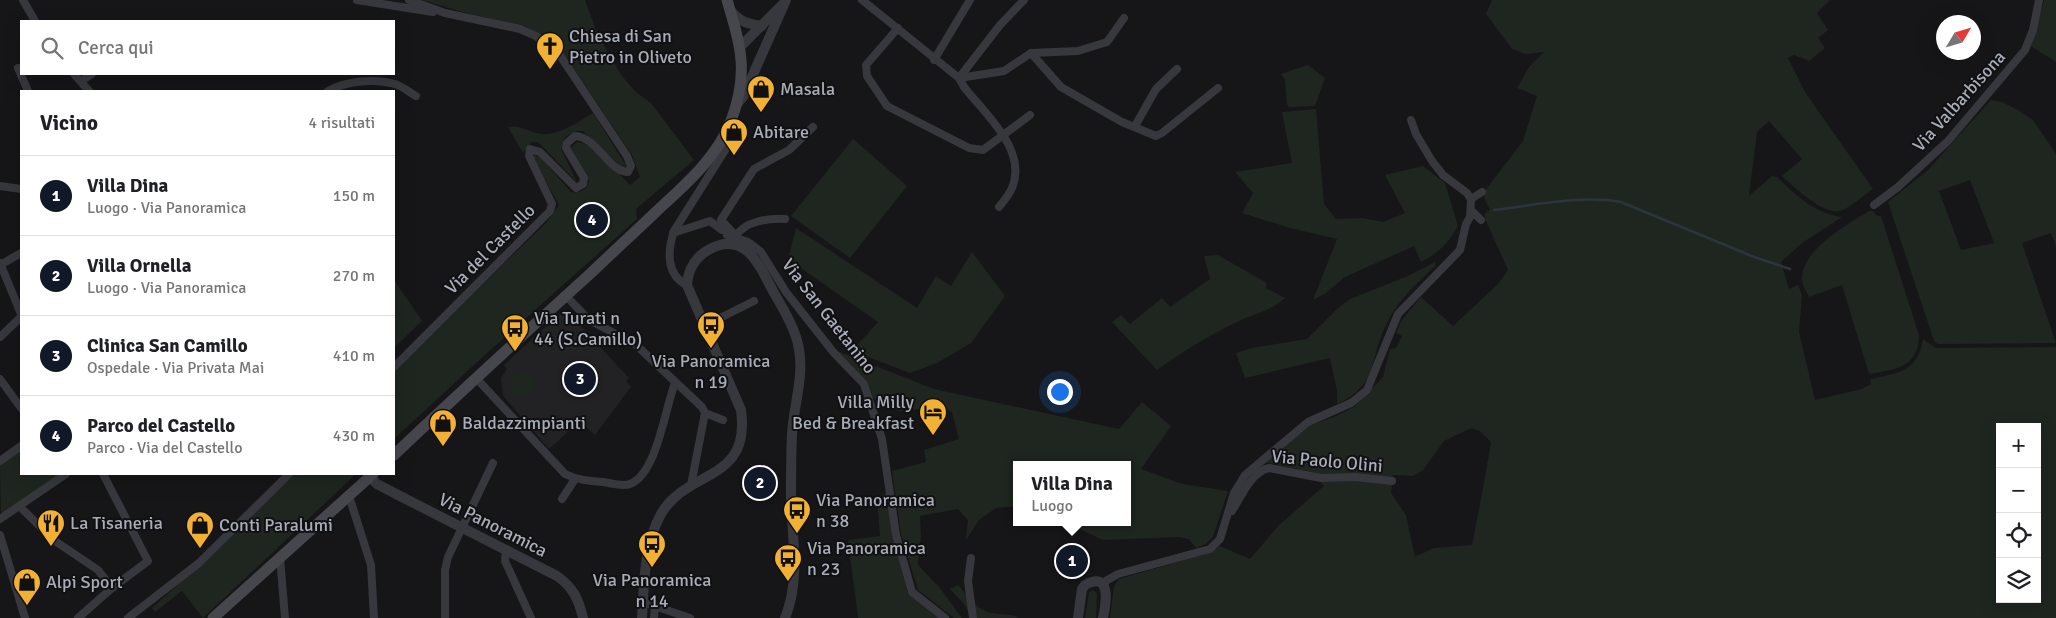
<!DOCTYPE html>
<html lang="it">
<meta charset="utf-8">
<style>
body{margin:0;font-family:Signika,sans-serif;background:#f6f6f6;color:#202124}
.controls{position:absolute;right:15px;bottom:15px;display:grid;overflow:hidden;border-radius:0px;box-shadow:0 5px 20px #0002}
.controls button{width:45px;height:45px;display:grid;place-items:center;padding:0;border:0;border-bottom:1px solid #e0e0e0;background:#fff;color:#202124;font:25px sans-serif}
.compass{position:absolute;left:1936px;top:15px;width:45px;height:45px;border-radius:50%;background:#fff;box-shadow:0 5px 20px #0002;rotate:52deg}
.you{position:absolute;left:1059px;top:391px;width:18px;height:18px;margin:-12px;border:4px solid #fff;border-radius:50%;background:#1a73e8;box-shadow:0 0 0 8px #1a73e833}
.badge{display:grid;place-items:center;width:32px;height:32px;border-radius:50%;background:#111827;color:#fff;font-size:16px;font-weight:700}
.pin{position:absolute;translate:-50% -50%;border:2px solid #fff;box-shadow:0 1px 5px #0006}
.popup{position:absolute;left:1013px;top:461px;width:118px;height:65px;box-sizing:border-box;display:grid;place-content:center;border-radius:0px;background:#fff;filter:drop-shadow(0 1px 4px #0005);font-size:16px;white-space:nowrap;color:#757577}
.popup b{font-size:19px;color:#202124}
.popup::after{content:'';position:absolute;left:50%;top:100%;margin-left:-10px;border:10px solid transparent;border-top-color:#fff}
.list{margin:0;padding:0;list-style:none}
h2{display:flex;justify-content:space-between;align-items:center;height:65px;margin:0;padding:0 20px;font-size:21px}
h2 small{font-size:16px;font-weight:400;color:#757577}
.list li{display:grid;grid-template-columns:32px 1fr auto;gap:15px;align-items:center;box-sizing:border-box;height:80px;padding:0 20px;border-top:1px solid #e0e0e0}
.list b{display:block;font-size:19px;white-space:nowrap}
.list p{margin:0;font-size:16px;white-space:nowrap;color:#757577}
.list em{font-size:16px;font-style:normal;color:#757577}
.icon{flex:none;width:28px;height:28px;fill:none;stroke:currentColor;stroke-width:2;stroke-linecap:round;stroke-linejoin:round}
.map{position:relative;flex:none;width:2056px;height:618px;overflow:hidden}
.search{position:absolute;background:#fff;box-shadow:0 5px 20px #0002;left:20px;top:20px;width:375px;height:55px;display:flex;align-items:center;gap:12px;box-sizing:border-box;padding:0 18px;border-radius:0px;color:#757577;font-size:19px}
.panel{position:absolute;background:#fff;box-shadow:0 5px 20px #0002;left:20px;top:90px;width:375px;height:385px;border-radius:0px}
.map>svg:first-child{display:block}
</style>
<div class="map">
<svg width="2056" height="618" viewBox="0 0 2056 618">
<rect width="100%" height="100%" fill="#161618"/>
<!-- built -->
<path fill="#222225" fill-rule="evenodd" d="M565,309L629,378L626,381L631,387L595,435L580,421L549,449L503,396L501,378L507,369L504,365ZM520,372L530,376V392L522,396L512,376Z"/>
<!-- green -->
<g fill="#1e261f" fill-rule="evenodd">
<path d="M422,0H585L597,33L621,75L636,92L651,103L694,160L636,209L637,219L487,353L394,439V370L547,222L559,205L533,158L534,154L541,158L571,192C581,193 587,190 589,181L570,152V148L577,142C591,142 620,174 630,185L640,177L632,155L566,57L553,44L527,27L463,12Z"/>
<path d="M1492,0H1830L1817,13L1828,30L1818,38L1825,48L1809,61L1794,55L1788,58L1805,92L1873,189C1865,194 1849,209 1839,211C1822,214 1794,187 1782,176L1802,159L1769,121L1757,132L1749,196L1772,176L1777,177C1797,196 1814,213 1842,217L1802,243L1781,262L1789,289L1798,285L1802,295L1799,332L1815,400L1862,389L1871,384L1870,379C1898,373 1918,372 1923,339L1936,348L2056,347V618H1110L1114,586L1119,579L1209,553L1220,546L1250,559L1279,525L1324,486L1311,472L1264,462L1311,425L1336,416L1354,407L1383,377L1390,349L1396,348L1402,336L1396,333L1401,321L1421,297L1453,326L1498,284L1508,270L1485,219V213L1490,210L1485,200L1484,192L1523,141L1537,96L1517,88L1529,67L1544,52L1526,54L1512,49L1486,14ZM2000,427H2037V599H2000ZM1471,428L1480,431L1491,442L1484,483L1472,545L1434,548L1415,557L1406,515L1391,493L1393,475L1413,476L1423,470L1444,441Z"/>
<path d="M2044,0H2056V62L2031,46Z"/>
<path d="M1308,65L1325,78L1315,106L1289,107L1287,104L1285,80L1281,74Z"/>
<path d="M1991,100L2002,102L2018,110L2033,120L2056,154V247L2051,233L2022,243L2056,343L1938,344L1934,341L1888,202L1928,170ZM1970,180L1994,243L1961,250L1939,191Z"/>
<path d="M1316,109L1324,204L1336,219L1362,218L1383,222L1405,213L1385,175L1423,166L1445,183L1458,226C1449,243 1438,253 1421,262L1414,246L1345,277L1326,293L1313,300L1337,239L1290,228L1242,213L1253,193L1235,172L1292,163L1282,112Z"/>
<path d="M593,113L627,167L621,166L583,131H576L565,137L561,149L577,182L538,142H532L523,153L508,127C522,124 532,135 546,134C563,133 579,121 593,113Z"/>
<path d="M853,139L907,186L850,258L791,216Z"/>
<path d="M1869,211H1873L1877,216H1881L1919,335C1919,368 1894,370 1869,374L1842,285L1809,297C1807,292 1802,285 1802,279C1802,249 1847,225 1869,211Z"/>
<path d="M796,228L917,308L936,276L951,286L972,252L1005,296L971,343L937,363L910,373L852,351L878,322L788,259Z"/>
<path d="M1218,255L1267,283L1266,288L1285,298C1272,311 1253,314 1237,322C1208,336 1182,352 1157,370L1112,322L1121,315L1130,324L1162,298L1170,307L1210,279L1204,256Z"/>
<path d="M1435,262V266C1416,284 1397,301 1386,325C1369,360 1378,386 1337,404V391L1330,358L1245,378L1236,353L1252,348L1307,339L1337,309L1350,299L1408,276Z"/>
<path d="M394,280L422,321L394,348Z"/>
<path d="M835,350L934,389L1119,429L1142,402L1171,426L1141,469L1182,484L1228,491L1213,537L1206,544L1196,548L1189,539L1179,537L1103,540L1064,522H1127V465H1017V506L996,508L979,520L966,540L968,520L958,509L920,516L921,536L918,565L939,587L962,618H954L918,590L901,534L892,471L926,462L924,450L959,439L952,412L942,407L900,411L886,407L873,398L868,382Z"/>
<circle cx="521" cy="384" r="12"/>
<path d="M21,449V474H60L1,515L0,464Z"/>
<path d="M292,474H356L203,618L182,591L155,612L152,608L227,540Z"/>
<path d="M886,493L893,535L908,594L939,618H858L848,540L880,536L877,498Z"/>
<path d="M958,585C967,595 978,611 992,613C1001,615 1011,613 1019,618H972L964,604L950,589Z"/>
<path d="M1093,590L1097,593L1096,618H1085L1089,592Z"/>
</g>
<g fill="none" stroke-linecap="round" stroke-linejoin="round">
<!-- stream -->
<path stroke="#2c353c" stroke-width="2.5" d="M1494,210C1536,205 1580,195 1621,202L1754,257L1790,269"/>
<!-- minor -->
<g stroke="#37383d" stroke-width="8">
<path d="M23,0L35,21"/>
<path d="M357,0L433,12"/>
<path d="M862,0L959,78L964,87C985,114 1028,150 1012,188C1009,195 1004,201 999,207"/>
<path d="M898,28L866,65L867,76L887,106L969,148L983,150L1030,115"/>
<path d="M1031,53L1061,87L1122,122L1156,136L1162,133L1218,88"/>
<path d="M934,60L970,0"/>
<path d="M18,68L28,91"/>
<path d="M74,74L89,91"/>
<path d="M959,78L1004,71L1031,53L1078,51L1107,42L1124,18"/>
<path d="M959,78L1000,25L1024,0"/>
<path d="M81,81L92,74"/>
<path d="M328,91C346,81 374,78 395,84C402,86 409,92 416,96"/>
<path d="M1135,126L1156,89L1177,69"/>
<path d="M0,186L21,189"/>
<path d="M1471,199L1482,192"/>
<path d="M1874,205L1898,187L1948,141L2025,50L2033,30L2039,0"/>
<path d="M1471,210L1481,220"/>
<path d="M785,219C769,218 745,221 736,236L721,220L754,169L789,150L813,127"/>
<path d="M673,233L710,221L722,230"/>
<path d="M727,235L748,242L761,252L786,292L834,353L864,384L882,439L896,535L912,592L945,618"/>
<path d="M0,263L21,314"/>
<path d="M0,265L21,253"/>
<path d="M687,285C665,275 668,249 674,231L727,147L729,133"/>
<path d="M566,296L589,320L635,344L702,407L705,413L723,420"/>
<path d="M704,326L754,301"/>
<path d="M0,337L21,317"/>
<path d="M394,367L550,211L552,204L529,156L530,149L540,152L576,188L583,184L584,178L566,148L567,143L575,136C597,137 609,172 628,172L631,166L627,156L559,54L536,36L520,29L445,13L409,0"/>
<path d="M476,378L565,474C577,480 589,481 603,482C611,483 622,487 630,484C657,474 665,408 675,383"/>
<path d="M0,379L21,408"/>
<path d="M0,461L21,446"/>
<path d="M691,485L705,413"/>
<path d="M349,496L371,565L374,618"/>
<path d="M562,499L575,479"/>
<path d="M19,506L55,541L98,570L112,588"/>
<path d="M1232,511C1241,497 1252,471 1269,468L1321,478L1355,477L1392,481"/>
<path d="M0,519L66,474"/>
<path d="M0,535L25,618"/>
<path d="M506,549L505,561L531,618"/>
<path d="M280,557L285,618"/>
<path d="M971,558L968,581L973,618"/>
<path d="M1102,583L1118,574L1210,549L1220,539L1234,493L1245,475L1308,422L1351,403L1367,390L1398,314L1460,250L1466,224L1470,217L1471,199L1467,193L1443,175L1432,161L1416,134L1411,120"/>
<path d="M643,602L690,618"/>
<path d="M78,618L112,588L148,561L103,474"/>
<path d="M128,618L199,563L289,474"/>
<path d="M445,618V570L448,557L493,463"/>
<path d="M654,618L655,605"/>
</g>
<!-- tertiary -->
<g stroke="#37383d" stroke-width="10">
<path d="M731,11C740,22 748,24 762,26"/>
<path d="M740,47L783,4"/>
<path d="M737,104L743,97L786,0"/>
<path d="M370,477L377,484L398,495L557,576C573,587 579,600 583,618"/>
<path d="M642,618C644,584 644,544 661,514C688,468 751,483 741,410L687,285C688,269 695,257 710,249C746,230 760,267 774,293C782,307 791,321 796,337C807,370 794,401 792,434C791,455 791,477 791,498C792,539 801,578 785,618"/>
<path d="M1078,618L1082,589L1085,585C1112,570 1106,604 1103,618"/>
</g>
<!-- secondary -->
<g stroke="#45474d" stroke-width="11">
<path d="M394,455C459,393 525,333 591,273C614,251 637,230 660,208C687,183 717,157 731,121C749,73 741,47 727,0"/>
<path d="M213,618L373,474"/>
</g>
</g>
<!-- icons -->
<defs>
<g id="church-pin" transform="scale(1.4375)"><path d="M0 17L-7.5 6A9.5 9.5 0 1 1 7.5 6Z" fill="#f2b134" stroke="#111113"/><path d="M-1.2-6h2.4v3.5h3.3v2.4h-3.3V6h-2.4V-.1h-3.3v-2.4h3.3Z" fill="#111"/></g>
<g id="shop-pin" transform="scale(1.4375)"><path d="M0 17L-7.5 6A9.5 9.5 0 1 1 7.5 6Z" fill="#f2b134" stroke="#111113"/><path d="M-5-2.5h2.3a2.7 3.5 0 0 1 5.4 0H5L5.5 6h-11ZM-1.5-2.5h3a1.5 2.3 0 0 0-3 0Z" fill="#111"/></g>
<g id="bus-pin" transform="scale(1.4375)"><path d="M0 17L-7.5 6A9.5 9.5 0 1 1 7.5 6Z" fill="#f2b134" stroke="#111113"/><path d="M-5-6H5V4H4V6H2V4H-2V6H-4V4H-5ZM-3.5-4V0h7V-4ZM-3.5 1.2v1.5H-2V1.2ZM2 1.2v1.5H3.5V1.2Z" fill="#111"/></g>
<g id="hotel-pin" transform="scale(1.4375)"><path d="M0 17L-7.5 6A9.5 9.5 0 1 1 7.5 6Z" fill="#f2b134" stroke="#111113"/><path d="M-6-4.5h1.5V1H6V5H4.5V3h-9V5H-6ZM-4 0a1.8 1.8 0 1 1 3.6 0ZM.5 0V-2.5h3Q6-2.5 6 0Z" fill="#111"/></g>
<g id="restaurant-pin" transform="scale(1.4375)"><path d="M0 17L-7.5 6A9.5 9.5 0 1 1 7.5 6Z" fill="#f2b134" stroke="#111113"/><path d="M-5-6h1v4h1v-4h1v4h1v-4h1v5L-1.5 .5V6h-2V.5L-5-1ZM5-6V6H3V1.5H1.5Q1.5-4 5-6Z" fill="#111"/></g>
</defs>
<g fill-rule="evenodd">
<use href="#church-pin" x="550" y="46"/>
<use href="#shop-pin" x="761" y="89"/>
<use href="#shop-pin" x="734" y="132"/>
<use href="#bus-pin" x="711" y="325"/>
<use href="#bus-pin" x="515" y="328"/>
<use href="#hotel-pin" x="933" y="412"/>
<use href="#shop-pin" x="443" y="423"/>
<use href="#bus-pin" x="797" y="510"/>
<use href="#restaurant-pin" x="51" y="523"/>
<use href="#shop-pin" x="200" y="525"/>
<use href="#bus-pin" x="652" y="544"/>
<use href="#bus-pin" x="788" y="558"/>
<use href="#shop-pin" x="27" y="582"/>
</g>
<g text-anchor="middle" stroke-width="4" stroke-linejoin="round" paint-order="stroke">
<!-- poi labels -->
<g font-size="18" fill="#a8adb8" stroke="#111113" text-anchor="start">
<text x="569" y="42">Chiesa di San<tspan x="569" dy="21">Pietro in Oliveto</tspan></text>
<text x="780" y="95">Masala</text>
<text x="753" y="138">Abitare</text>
<text x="534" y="324">Via Turati n<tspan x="534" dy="21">44 (S.Camillo)</tspan></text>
<text x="711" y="367" text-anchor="middle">Via Panoramica<tspan x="711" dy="21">n 19</tspan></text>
<text x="914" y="408" text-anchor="end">Villa Milly<tspan x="914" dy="21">Bed &amp; Breakfast</tspan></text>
<text x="462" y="429">Baldazzimpianti</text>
<text x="816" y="506">Via Panoramica<tspan x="816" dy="21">n 38</tspan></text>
<text x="70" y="529">La Tisaneria</text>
<text x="219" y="531">Conti Paralumi</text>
<text x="807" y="554">Via Panoramica<tspan x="807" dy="21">n 23</tspan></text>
<text x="652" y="586" text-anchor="middle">Via Panoramica<tspan x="652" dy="21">n 14</tspan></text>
<text x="46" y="588">Alpi Sport</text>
</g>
<!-- street labels -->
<g font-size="18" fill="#a8adb8" stroke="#111113">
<text transform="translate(1959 101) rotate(-48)" y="6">Via Valbarbisona</text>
<text transform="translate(490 249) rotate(-45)" y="6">Via del Castello</text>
<text transform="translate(829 316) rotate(52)" y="6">Via San Gaetanino</text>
<text transform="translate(1327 461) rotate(5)" y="6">Via Paolo Olini</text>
<text transform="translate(493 525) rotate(27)" y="6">Via Panoramica</text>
</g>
</g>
</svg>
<div class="controls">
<button>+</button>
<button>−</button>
<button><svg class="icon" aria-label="locate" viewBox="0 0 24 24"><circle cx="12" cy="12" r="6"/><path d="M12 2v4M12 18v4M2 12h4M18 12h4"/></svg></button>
<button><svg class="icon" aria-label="layers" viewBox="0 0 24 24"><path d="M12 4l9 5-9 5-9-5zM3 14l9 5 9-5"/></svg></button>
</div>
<svg class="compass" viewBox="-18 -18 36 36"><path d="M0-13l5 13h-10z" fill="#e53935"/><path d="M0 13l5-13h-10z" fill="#757577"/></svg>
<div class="you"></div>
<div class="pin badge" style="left:1072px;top:561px">1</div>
<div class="popup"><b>Villa Dina</b>Luogo</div>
<div class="pin badge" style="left:760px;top:483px">2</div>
<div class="pin badge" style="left:580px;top:379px">3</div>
<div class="pin badge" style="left:592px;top:220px">4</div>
<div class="search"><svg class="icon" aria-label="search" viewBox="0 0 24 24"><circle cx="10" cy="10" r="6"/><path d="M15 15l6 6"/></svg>Cerca qui</div>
<section class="panel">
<h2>Vicino<small>4 risultati</small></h2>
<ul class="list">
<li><span class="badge">1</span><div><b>Villa Dina</b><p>Luogo · Via Panoramica</p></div><em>150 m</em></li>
<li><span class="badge">2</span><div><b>Villa Ornella</b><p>Luogo · Via Panoramica</p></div><em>270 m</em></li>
<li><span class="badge">3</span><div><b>Clinica San Camillo</b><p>Ospedale · Via Privata Mai</p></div><em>410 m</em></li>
<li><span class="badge">4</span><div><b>Parco del Castello</b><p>Parco · Via del Castello</p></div><em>430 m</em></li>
</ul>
</section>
</div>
